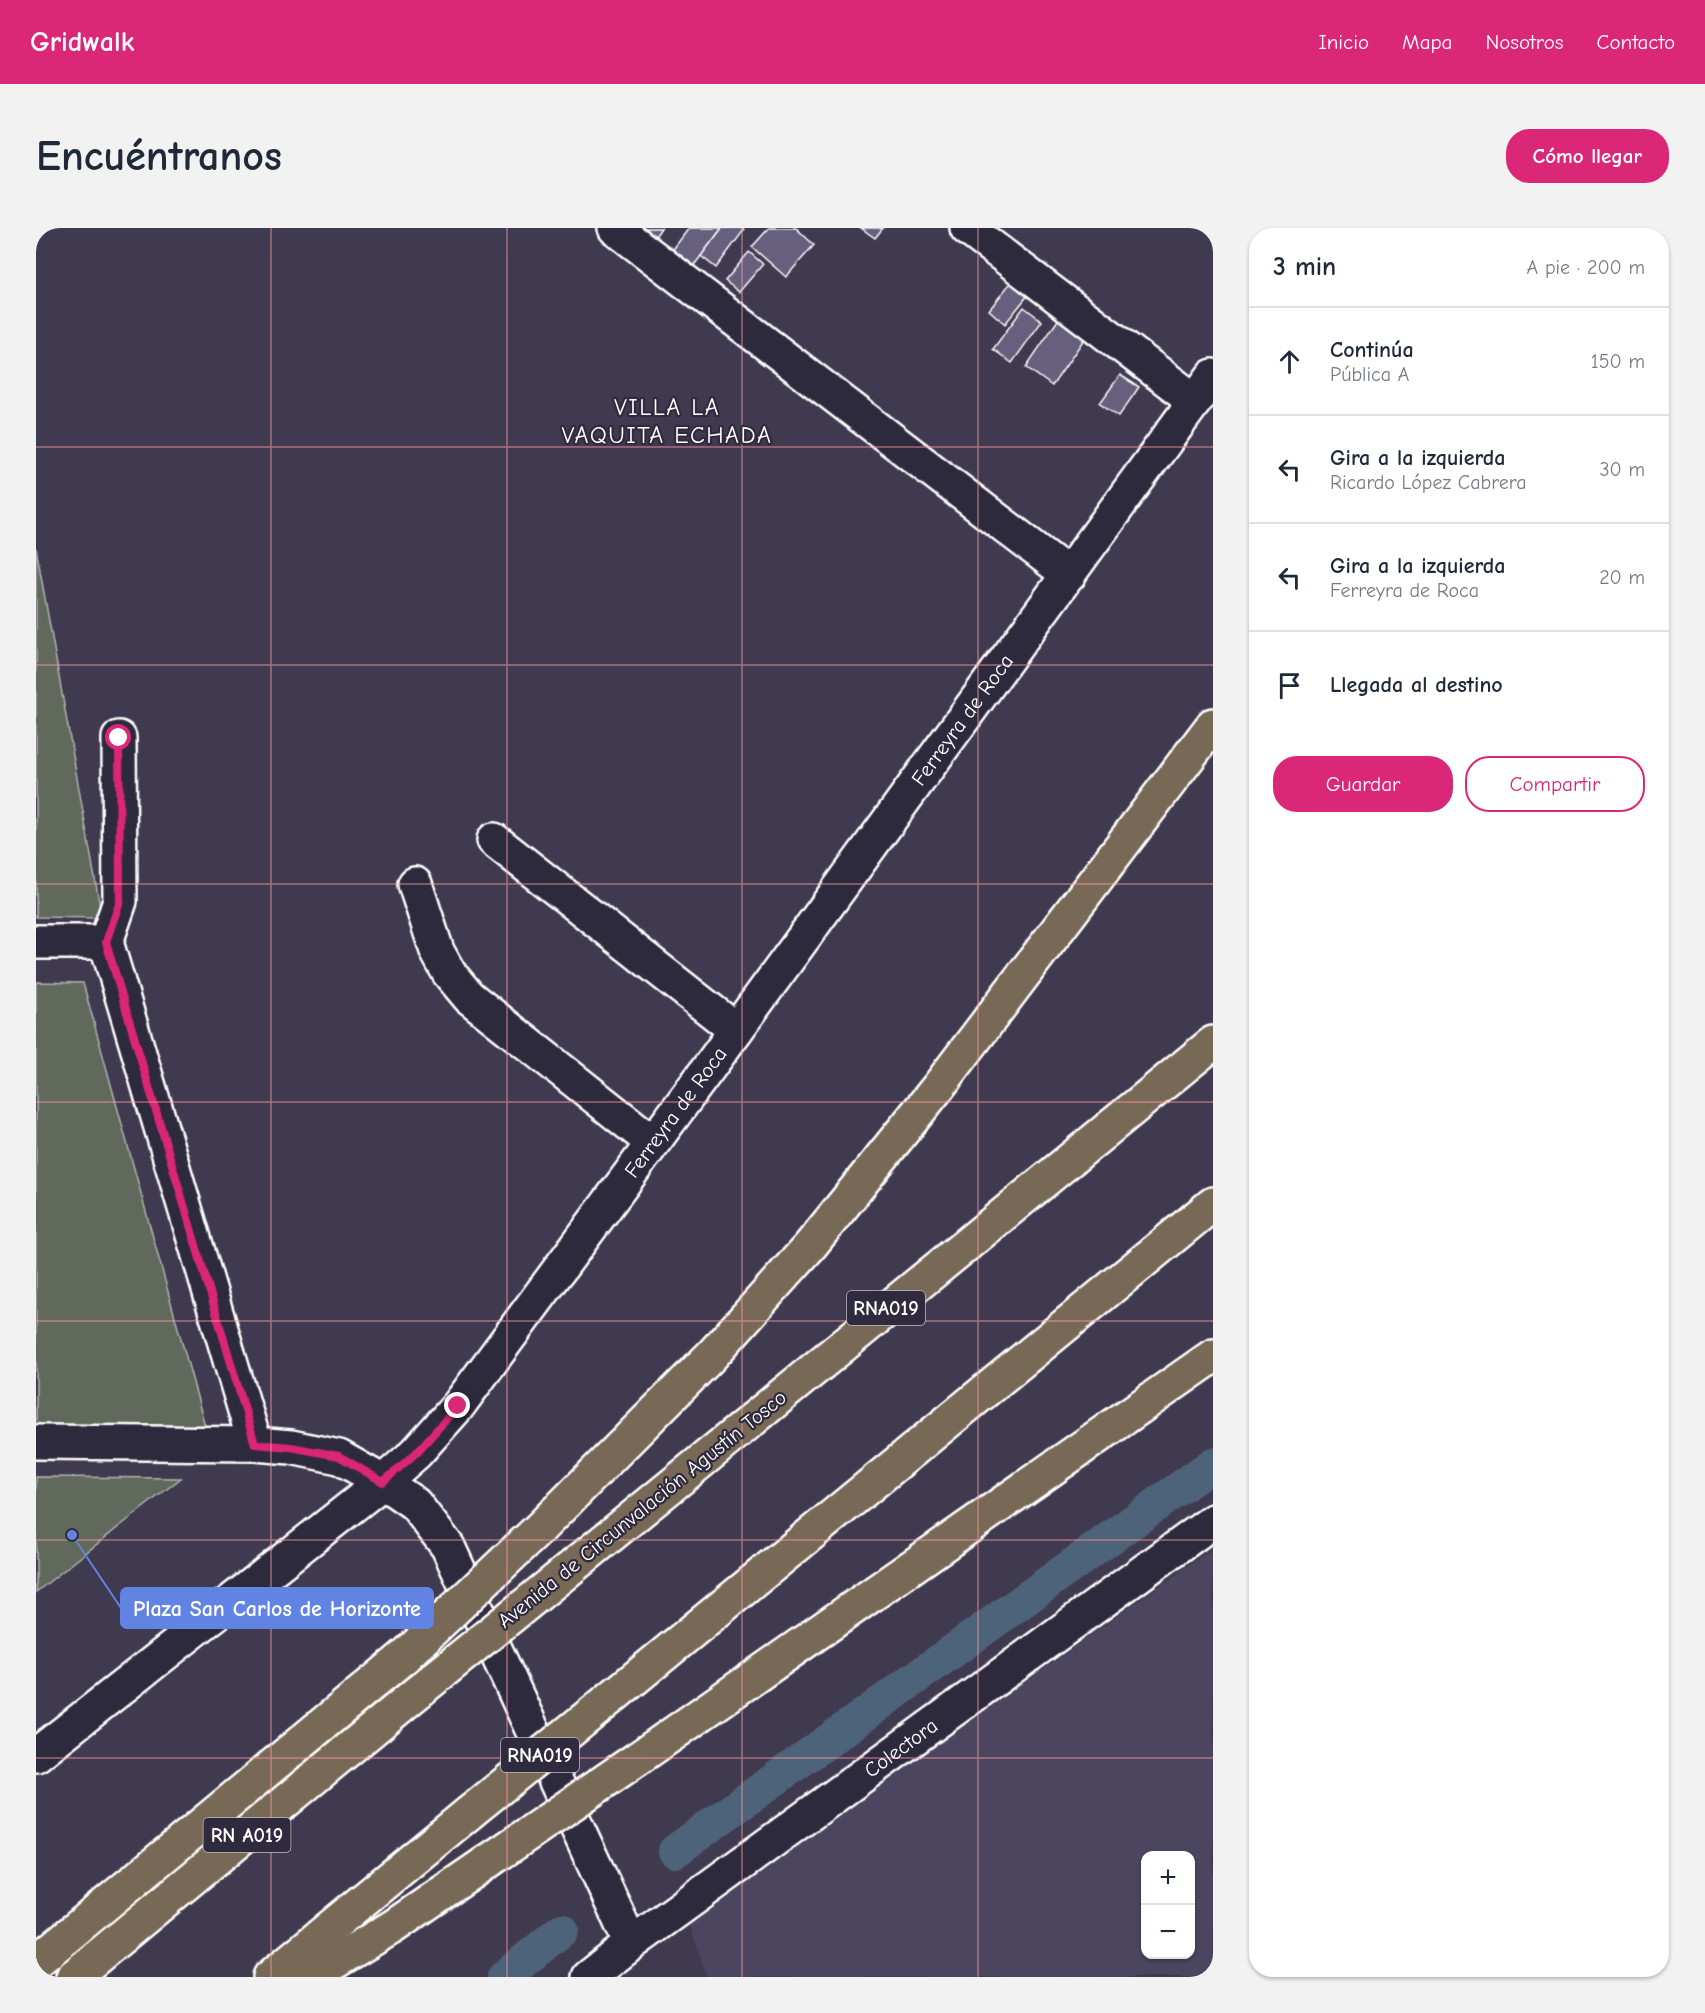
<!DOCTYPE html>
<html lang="es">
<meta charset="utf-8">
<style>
body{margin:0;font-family:"Comic Neue",sans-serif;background:#f2f2f3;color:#1f2937}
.controls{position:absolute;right:18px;bottom:18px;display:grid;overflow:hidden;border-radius:12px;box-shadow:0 2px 4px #0004}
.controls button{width:54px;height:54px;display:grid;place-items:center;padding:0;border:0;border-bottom:2px solid #e0e1e3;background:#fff;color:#1f2937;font:30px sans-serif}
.stop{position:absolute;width:18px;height:18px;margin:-14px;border:4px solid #db2777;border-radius:50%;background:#fff}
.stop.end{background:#db2777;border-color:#fff;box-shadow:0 2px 6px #0008}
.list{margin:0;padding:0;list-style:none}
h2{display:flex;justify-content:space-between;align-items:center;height:78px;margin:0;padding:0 24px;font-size:26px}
h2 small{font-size:20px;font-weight:400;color:#747a83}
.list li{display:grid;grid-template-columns:39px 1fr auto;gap:18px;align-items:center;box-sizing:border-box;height:108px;padding:0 24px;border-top:2px solid #e0e1e3}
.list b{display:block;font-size:22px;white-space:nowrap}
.list p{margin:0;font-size:20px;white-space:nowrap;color:#747a83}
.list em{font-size:20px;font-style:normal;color:#747a83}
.actions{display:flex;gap:12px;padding:18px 24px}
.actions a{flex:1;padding:14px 0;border:2px solid #db2777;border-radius:24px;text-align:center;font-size:21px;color:#db2777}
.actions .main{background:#db2777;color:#fff}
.icon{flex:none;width:33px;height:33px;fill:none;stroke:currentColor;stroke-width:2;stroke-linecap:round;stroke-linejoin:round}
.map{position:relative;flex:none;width:1177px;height:1749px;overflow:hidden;border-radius:24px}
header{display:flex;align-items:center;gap:36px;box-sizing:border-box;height:84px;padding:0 30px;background:#db2777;color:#fff}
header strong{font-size:28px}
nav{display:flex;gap:33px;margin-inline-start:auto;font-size:21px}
.intro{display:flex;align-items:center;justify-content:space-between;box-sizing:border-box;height:144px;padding:0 36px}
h1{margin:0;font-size:42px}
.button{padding:15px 27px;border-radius:24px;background:#db2777;color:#fff;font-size:21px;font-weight:700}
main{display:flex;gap:36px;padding:0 36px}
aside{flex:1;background:#fff;border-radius:24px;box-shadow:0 2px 4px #0004}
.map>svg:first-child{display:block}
</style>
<header>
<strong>Gridwalk</strong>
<nav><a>Inicio</a><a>Mapa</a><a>Nosotros</a><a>Contacto</a></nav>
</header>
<div class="intro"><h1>Encuéntranos</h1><a class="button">Cómo llegar</a></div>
<main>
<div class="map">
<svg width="1177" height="1749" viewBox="0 0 1177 1749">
<rect width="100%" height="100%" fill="#403a50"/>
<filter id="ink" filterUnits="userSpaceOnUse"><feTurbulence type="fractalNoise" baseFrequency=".0167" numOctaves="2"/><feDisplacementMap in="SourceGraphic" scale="12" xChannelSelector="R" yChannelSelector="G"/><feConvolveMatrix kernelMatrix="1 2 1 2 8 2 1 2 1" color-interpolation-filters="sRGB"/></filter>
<g filter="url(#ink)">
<!-- built -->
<path fill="#4b455e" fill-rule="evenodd" d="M1177,1320V1749H671L653,1694ZM1110,1628H1154V1726H1110Z"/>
<!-- green -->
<g fill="#61695c" stroke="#b0b4ae" stroke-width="1.5">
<path d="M0,320L66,690L0,689Z"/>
<path d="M0,754L47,755L169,1198H0Z"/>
<path d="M0,1249L145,1250L0,1364Z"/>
</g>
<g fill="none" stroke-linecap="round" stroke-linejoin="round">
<!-- canal -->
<g stroke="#4e6479" stroke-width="34">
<path d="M639,1623L1177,1236"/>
<path d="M468,1749L526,1702"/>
</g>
</g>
<!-- building -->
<g fill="#665f7d" stroke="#fff" stroke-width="1.5">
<path d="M604,0H625L618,10Z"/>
<path d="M653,0H686L656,40L635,24Z"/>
<path d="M686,0H705L708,2L680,40L665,28Z"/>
<path d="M733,0H760L778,17L750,49L716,19Z"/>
<path d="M825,0H847L839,10Z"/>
<path d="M713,24L727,36L703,64L689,53Z"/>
<path d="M980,48L996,62L969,96L953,82Z"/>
<path d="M988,79L1006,93L976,135L957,121Z"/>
<path d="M1028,83L1055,101L1016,158L990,139Z"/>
<path d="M1084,147L1103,159L1083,188L1064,175Z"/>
</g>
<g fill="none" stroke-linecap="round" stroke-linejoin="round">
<!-- minor casing -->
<g stroke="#fff" stroke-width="38">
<g id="minor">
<path d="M579,0L1033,347"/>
<path d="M931,0L1159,173"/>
<path d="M83,510L84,673L70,714L219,1216"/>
<path d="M458,612L700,802"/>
<path d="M379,656L401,723L413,745L433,769L616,914"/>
<path d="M0,714H70"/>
<path d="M0,1214L219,1216L255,1219L303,1229L347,1254L379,1276L412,1319L595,1716"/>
<path id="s1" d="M0,1527L347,1254L380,1225L422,1178L671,842L1177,148"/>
<path id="s2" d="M553,1749L595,1716L1177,1293"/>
</g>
</g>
<!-- highway casing -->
<g stroke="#fff" stroke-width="38">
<g id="highway">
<path d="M504,1300L676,1127L774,1018L903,858L1177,497"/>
<path d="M525,1348L1177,815"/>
<path d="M576,1469L1177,976"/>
<path d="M601,1531L1177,1128"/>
<path d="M0,1734L369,1428"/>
<path d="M37,1749L383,1463"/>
<path d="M234,1749L433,1585"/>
<path d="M274,1749L358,1698L454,1632"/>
</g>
</g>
<!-- minor -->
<use href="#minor" stroke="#2f2a3d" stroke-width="33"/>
<!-- highway -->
<use href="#highway" stroke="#776954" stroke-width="33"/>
<!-- highway-bridge casing -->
<g stroke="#fff" stroke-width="38" stroke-linecap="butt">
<g id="highway-bridge">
<path d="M369,1428L504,1300"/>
<path d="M383,1463L525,1348"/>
<path d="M433,1585L576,1469"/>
<path d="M454,1632L601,1531"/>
</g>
</g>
<!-- highway-bridge -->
<use href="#highway-bridge" stroke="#776954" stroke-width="33"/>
</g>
</g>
<g fill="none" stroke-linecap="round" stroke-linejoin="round" filter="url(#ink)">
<!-- route -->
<path stroke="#db2777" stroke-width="8" d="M83,510L84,673L70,714L219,1216L255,1219L303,1228L347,1254L380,1225L422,1178"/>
</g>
<!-- grid -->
<path fill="none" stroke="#ff9aa2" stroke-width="1.5" stroke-opacity="0.55" d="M235,0V1749M471,0V1749M706,0V1749M942,0V1749M0,219H1177M0,437H1177M0,656H1177M0,874H1177M0,1093H1177M0,1312H1177M0,1530H1177"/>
<g text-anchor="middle" stroke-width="4.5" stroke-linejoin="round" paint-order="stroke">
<!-- shield labels -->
<g fill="#2f2a3d" stroke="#c1bfc5" stroke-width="1.5">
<rect x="811" y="1063" width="78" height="34" rx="4.5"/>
<rect x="465" y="1510" width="78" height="34" rx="4.5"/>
<rect x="167.5" y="1590" width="87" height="34" rx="4.5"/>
</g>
<g font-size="20" font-weight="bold" fill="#fff">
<text x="850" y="1087">RNA019</text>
<text x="504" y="1534">RNA019</text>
<text x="211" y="1614">RN A019</text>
</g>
<!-- street labels -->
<g font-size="21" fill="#fff" stroke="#2f2a3d">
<text dy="7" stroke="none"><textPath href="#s1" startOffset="1400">Ferreyra de Roca</textPath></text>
<text dy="7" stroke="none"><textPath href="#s1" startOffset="914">Ferreyra de Roca</textPath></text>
<text transform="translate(606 1281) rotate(-39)" y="7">Avenida de Circunvalación Agustín Tosco</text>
<text dy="7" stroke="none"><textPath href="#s2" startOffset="387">Colectora</textPath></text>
</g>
<!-- quarter labels -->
<g font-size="24" letter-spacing="1.5" fill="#fff" stroke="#2f2a3d">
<text x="631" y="187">VILLA LA<tspan x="631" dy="28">VAQUITA ECHADA</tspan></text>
</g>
</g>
<!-- callouts -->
<path fill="none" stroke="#6183e4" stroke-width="2" d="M36 1307L85 1380"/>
<circle fill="#6183e4" stroke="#2f2a3d" stroke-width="2" cx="36" cy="1307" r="6"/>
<rect fill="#6183e4" stroke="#6183e4" stroke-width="2" x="85" y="1360" width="312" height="40" rx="6"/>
<g font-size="22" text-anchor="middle" font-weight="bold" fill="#fff">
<text x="241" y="1388">Plaza San Carlos de Horizonte</text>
</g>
</svg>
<div class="controls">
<button>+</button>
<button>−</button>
</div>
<div class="stop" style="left:83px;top:510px"></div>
<div class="stop end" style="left:422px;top:1178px"></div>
</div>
<aside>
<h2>3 min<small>A pie · 200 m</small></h2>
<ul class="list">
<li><svg class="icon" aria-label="ahead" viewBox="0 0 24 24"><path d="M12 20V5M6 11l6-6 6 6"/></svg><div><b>Continúa</b><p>Pública A</p></div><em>150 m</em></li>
<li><svg class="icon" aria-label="left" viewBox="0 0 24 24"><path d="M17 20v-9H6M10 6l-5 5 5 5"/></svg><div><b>Gira a la izquierda</b><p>Ricardo López Cabrera</p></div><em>30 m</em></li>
<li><svg class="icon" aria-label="left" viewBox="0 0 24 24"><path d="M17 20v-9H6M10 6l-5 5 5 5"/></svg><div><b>Gira a la izquierda</b><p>Ferreyra de Roca</p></div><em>20 m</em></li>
<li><svg class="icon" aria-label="arrive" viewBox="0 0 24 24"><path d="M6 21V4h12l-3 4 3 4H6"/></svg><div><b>Llegada al destino</b></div></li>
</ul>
<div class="actions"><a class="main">Guardar</a><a>Compartir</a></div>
</aside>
</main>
